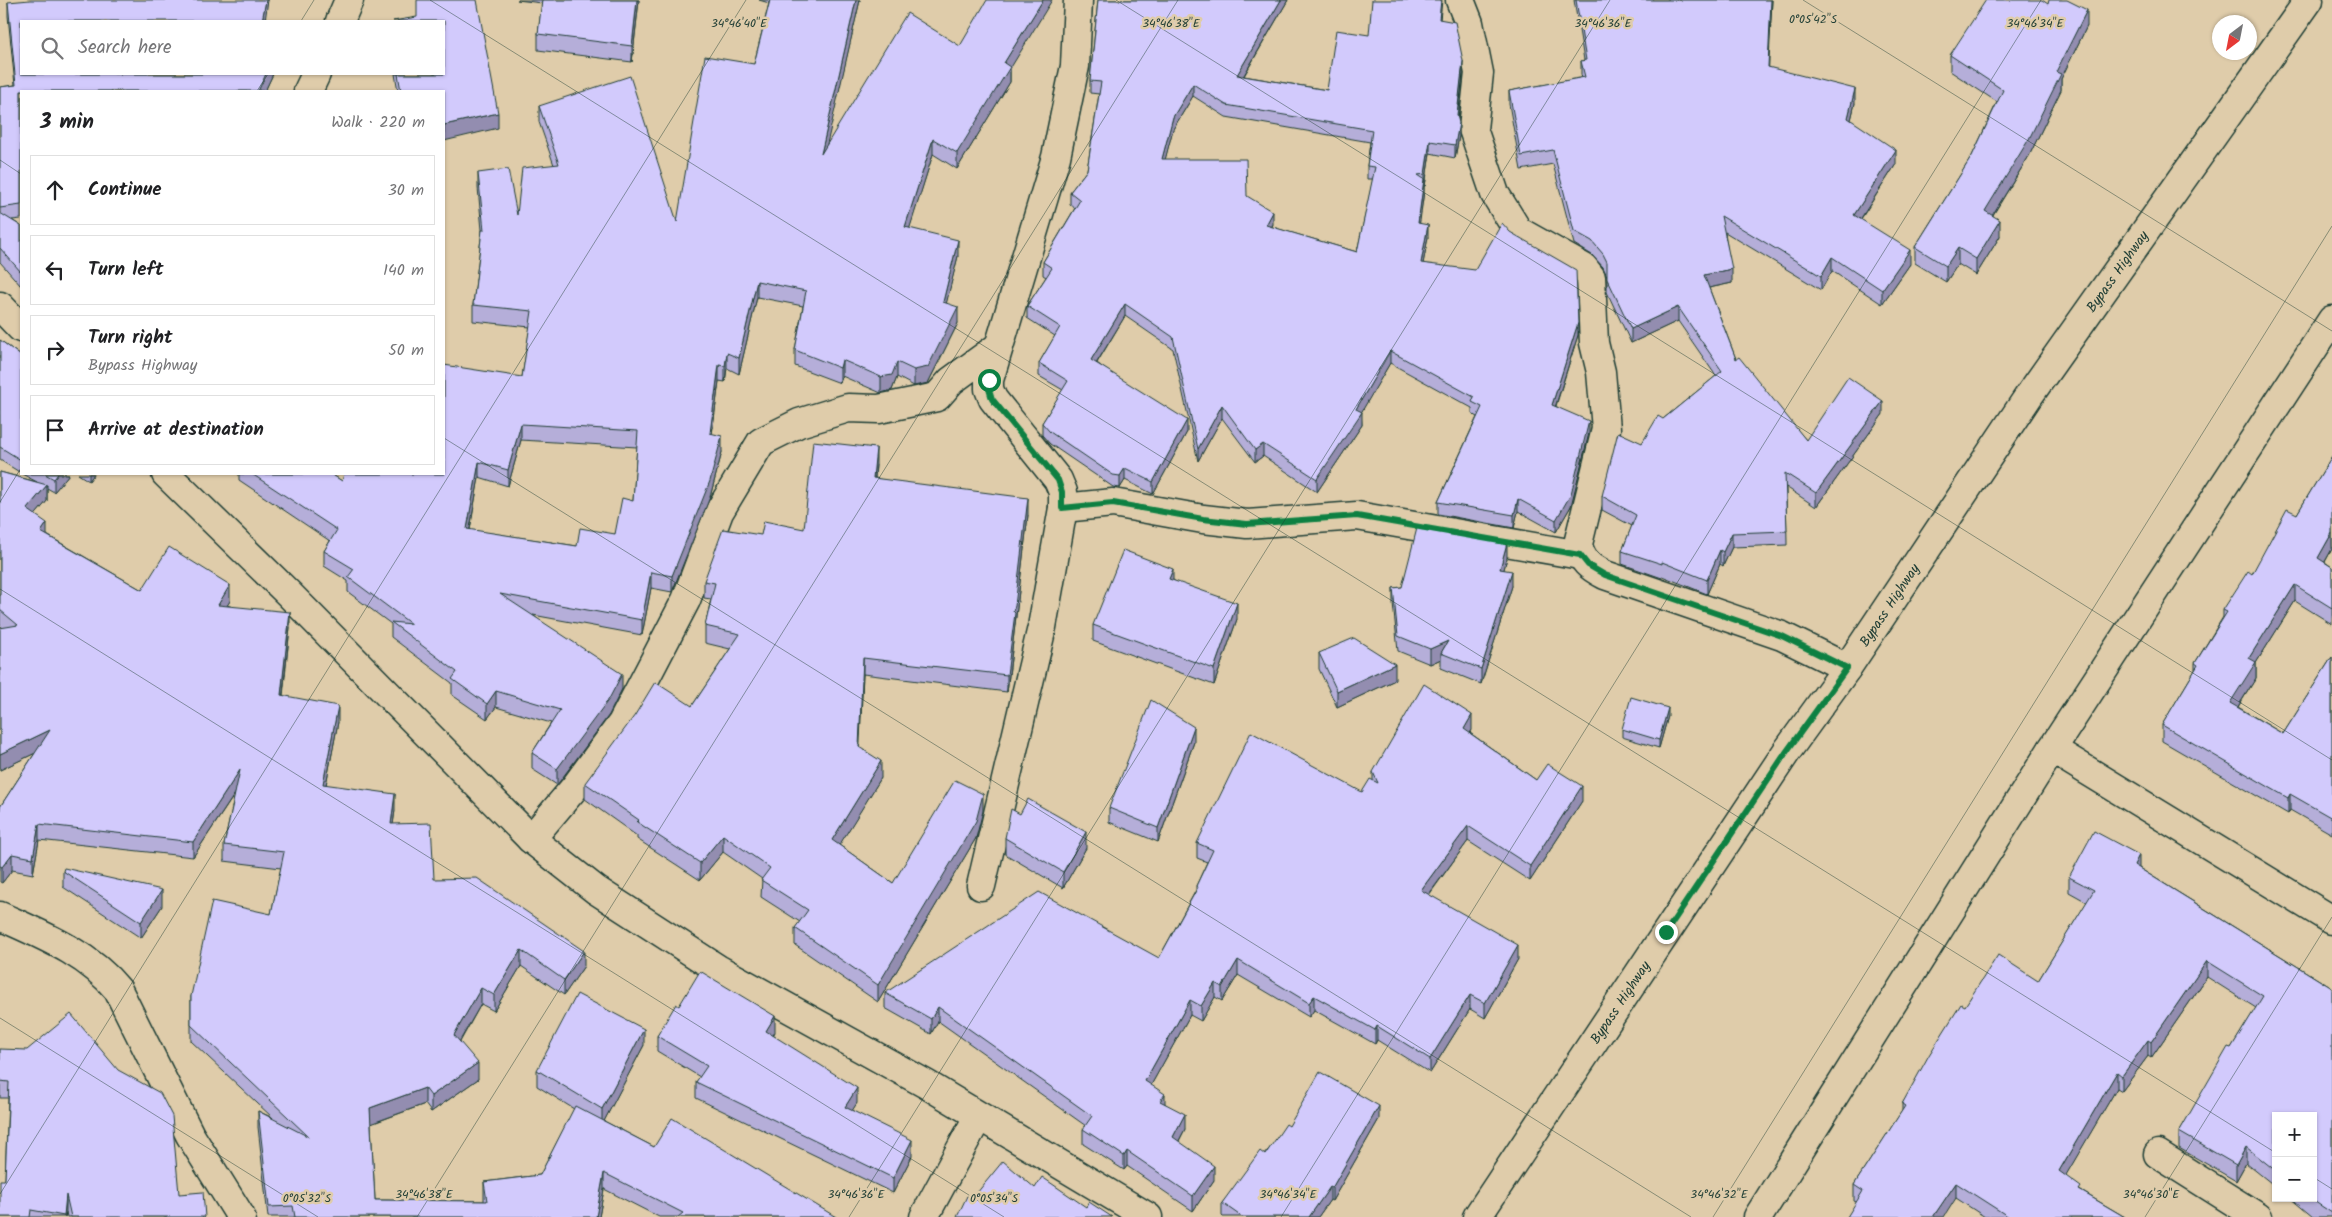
<!DOCTYPE html>
<meta charset="utf-8">
<style>
body{margin:0;font-family:Kalam,sans-serif;background:#f6f6f6;color:#202124}
.controls{position:absolute;right:15px;bottom:15px;display:grid;overflow:hidden;border-radius:0px;box-shadow:0 1px 4px #0004}
.controls button{width:45px;height:45px;display:grid;place-items:center;padding:0;border:0;border-bottom:1px solid #e0e0e0;background:#fff;color:#202124;font:25px sans-serif}
.compass{position:absolute;left:2212px;top:15px;width:45px;height:45px;border-radius:50%;background:#fff;box-shadow:0 1px 4px #0004;rotate:212deg}
.stop{position:absolute;width:15px;height:15px;margin:-11px;border:4px solid #0b8043;border-radius:50%;background:#fff}
.stop.end{background:#0b8043;border-color:#fff;box-shadow:0 1px 5px #0008}
.list{margin:0;padding:0;list-style:none}
h2{display:flex;justify-content:space-between;align-items:center;height:65px;margin:0;padding:0 20px;font-size:21px}
h2 small{font-size:16px;font-weight:400;color:#757577}
.list li{display:grid;grid-template-columns:32px 1fr auto;gap:15px;align-items:center;box-sizing:border-box;height:70px;margin:0 10px 10px;padding:0 10px;border:1px solid #e0e0e0;border-radius:0px}
.list b{display:block;font-size:19px;white-space:nowrap}
.list p{margin:0;font-size:16px;white-space:nowrap;color:#757577}
.list em{font-size:16px;font-style:normal;color:#757577}
.icon{flex:none;width:28px;height:28px;fill:none;stroke:currentColor;stroke-width:2;stroke-linecap:round;stroke-linejoin:round}
.map{position:relative;flex:none;width:2332px;height:1217px;overflow:hidden}
.search{position:absolute;background:#fff;box-shadow:0 1px 4px #0004;left:20px;top:20px;width:425px;height:55px;display:flex;align-items:center;gap:12px;box-sizing:border-box;padding:0 18px;border-radius:0px;color:#757577;font-size:19px}
.panel{position:absolute;background:#fff;box-shadow:0 1px 4px #0004;left:20px;top:90px;width:425px;height:385px;border-radius:0px}
.map>svg:first-child{display:block}
</style>
<div class="map">
<svg width="2332" height="1217" viewBox="0 0 2332 1217">
<rect width="100%" height="100%" fill="#dfccaa"/>
<filter id="ink" filterUnits="userSpaceOnUse"><feTurbulence type="fractalNoise" baseFrequency=".02" numOctaves="2"/><feDisplacementMap in="SourceGraphic" scale="10" xChannelSelector="R" yChannelSelector="G"/><feConvolveMatrix kernelMatrix="1 2 1 2 8 2 1 2 1" color-interpolation-filters="sRGB"/></filter>
<g filter="url(#ink)">
<g fill="none" stroke-linecap="round" stroke-linejoin="round">
<!-- minor casing -->
<g stroke="#1f3d34" stroke-width="31">
<g id="minor">
<path d="M1460,0L1469,23L1479,73L1473,129L1495,194L1518,231L1584,268L1591,277L1594,343L1601,372L1606,429L1578,544C1581,561 1590,567 1605,575L1782,636L1847,668"/>
<path d="M340,21L349,0"/>
<path d="M308,91L316,74"/>
<path d="M0,306L21,328"/>
<path d="M166,474L289,594L531,839L596,890L718,969L926,1084L1148,1217"/>
<path d="M1063,508L1113,503L1203,519L1247,524L1357,516L1580,555"/>
<path d="M2052,749L2332,920"/>
<path d="M531,839L575,787L622,723L686,600L719,512L761,442L799,423L848,408L879,409L937,397L951,381L999,346"/>
<path d="M981,886L1042,627L1063,508V492L1058,480L993,399L989,389V380L1056,157L1075,66L1078,0"/>
<path d="M0,916C42,935 88,953 118,990L190,1135L241,1217"/>
<path d="M2158,1154L2258,1217"/>
<path d="M924,1217L978,1117"/>
<path d="M1758,1217L2052,749L2332,320"/>
</g>
</g>
<!-- major casing -->
<g stroke="#1f3d34" stroke-width="31">
<g id="major">
<path id="s1" d="M1477,1217L1787,751L1847,668L2028,397L2309,0"/>
</g>
</g>
<!-- minor -->
<use href="#minor" stroke="#dfccaa" stroke-width="28"/>
<!-- major -->
<use href="#major" stroke="#dfccaa" stroke-width="28"/>
</g>
<!-- wall -->
<g fill="#b5aed9" stroke="#1f3d34" fill-rule="evenodd">
<path d="M517,0H639L632,62L538,50V34L542,3Z"/>
<path d="M759,0H860L826,145L960,46L1010,69V82L957,169L933,154L909,229L958,256L946,303L958,323L928,383L914,386L897,377L892,390L881,393L842,376L840,383L795,366V350L803,306L757,297L739,374L727,368L725,382L719,381L712,434L722,452L710,497L672,592L651,588L642,635L533,615L622,689L609,715L557,785L532,769V753L551,723L496,707L487,719L452,695V683L391,637V624L348,592V581L324,566V551L330,541L239,480V474H331L342,481L522,377L530,327L473,321V305L482,230L478,188V173L517,215L554,165L539,122V106L677,222L754,64L769,3ZM521,440L637,447L633,501L615,534L577,546L470,530L479,477L508,486Z"/>
<path d="M1098,0H1288L1244,76L1327,90L1369,35L1440,19L1463,74L1458,120L1459,136L1455,158L1430,153L1425,186H1424V191L1419,224L1428,237L1423,263L1578,335L1556,406L1589,433L1571,506L1556,532L1518,511L1514,528L1438,514V502L1477,417L1472,414V408L1390,363L1361,412L1362,425L1317,492L1263,456L1255,462L1222,418L1198,461L1173,349L1125,316L1097,363L1187,432L1153,494L1125,480L1120,488L1113,487L1050,444L1042,435V423L1063,390L1039,376V363L1055,336L1027,318V306L1046,277L1043,275V262L1075,208L1070,204V192L1087,170L1099,94L1090,93V81ZM1193,96L1226,117L1370,142L1367,166V179H1373L1357,252L1272,227L1273,224L1247,196L1165,159L1173,129Z"/>
<path d="M1574,0H1772L1768,67L1855,103L1851,120L1896,164L1861,219L1910,264L1882,304L1832,271L1821,290L1725,232L1732,283L1709,288L1736,359L1806,440L1883,414L1816,507L1786,487L1787,545L1732,547L1723,566L1720,564L1707,594L1662,576V578L1622,564V551L1632,526L1602,510V496L1642,443L1663,419L1716,376L1678,321L1631,343L1607,292V276L1603,267L1592,255L1574,244L1553,164L1521,170L1509,104V91L1582,78L1581,75V61L1584,60Z"/>
<path d="M8,2L21,74H273L265,91H21V219L12,220L21,226V286L0,262V87L15,85L8,16Z"/>
<path d="M417,17L498,128L444,91H398L395,74H444Z"/>
<path d="M2087,26L2061,79V90L2029,156L1993,215L2000,236L1976,275L1958,264L1946,282L1915,263V247L1972,156L1997,102L1950,71V55Z"/>
<path d="M0,340L21,356V473L0,460Z"/>
<path d="M2332,456V549L2325,562L2332,567V624L2295,601L2256,663V678L2238,707L2283,734L2332,657V834L2290,810L2288,814L2162,741V725L2195,670V663L2223,617V610L2252,574L2297,514Z"/>
<path d="M876,465L875,478L1028,515L1007,692L863,674L859,747L881,778L839,845L893,883L983,811L976,838L878,1002L795,945V928L800,922L761,897L762,879L723,852L700,880L637,839V836L585,799V783L692,706L730,649L705,643V626L711,599L704,598V581L804,529Z"/>
<path d="M0,472L37,482L22,474H69L54,492L47,488V501L35,515L47,535L142,590L230,601L227,605L290,627L283,696L338,722L326,785L395,810L393,824L434,879L584,966L564,995L521,966L494,1011L481,1004L460,1042L478,1079L431,1112L425,1104L371,1124L375,1200L484,1201V1182L540,1175L574,1109L537,1086V1070L644,1045L604,1121L654,1147L836,1217H659L604,1189L599,1217H268L258,1127V1111L273,1118L191,1041V996L271,914L281,868L224,861V845L235,794L193,857L39,840L33,874L12,870L2,883L0,882V807L35,753L0,770V628H3L0,625Z"/>
<path d="M78,474H94L89,481Z"/>
<path d="M1507,558L1504,569L1512,586L1481,684L1441,668V659L1430,664L1398,651L1393,603V588L1402,587Z"/>
<path d="M1173,580L1237,619L1214,685L1093,641V625Z"/>
<path d="M1319,653L1395,680L1337,707L1319,669Z"/>
<path d="M1668,716L1659,748L1622,737V729Z"/>
<path d="M1472,730L1470,733L1536,780L1582,801L1530,881L1468,841L1429,895L1518,959L1485,1018L1470,1009L1430,1073L1377,1040L1375,1044L1314,1010L1309,1017L1238,975L1222,1001L1215,997L1201,1021L1190,1015L1151,1085L1185,1129L1179,1141L1214,1180L1193,1211L1127,1166L1124,1170L1083,1144V1129L1086,1126L938,1021L931,1034L885,1008V993L1159,958L1196,890V886L1207,862L1197,858V843L1362,792L1373,780V772Z"/>
<path d="M1194,742L1158,842L1109,822V808Z"/>
<path d="M1020,814L1086,848L1063,888L1005,854V838Z"/>
<path d="M2139,868L2332,988V1217H2313L2290,1198H2313L2276,1116V1187L2246,1163L2236,1181L2179,1148V1132L2256,1008L2207,977L2151,1058L2148,1056L2122,1091L2117,1088L2065,1176L2081,1191L2125,1217H1985L1956,1198L1856,1202L1854,1201V1185L1902,1111V1104L1965,1006L2038,981L2087,902L2069,892V877Z"/>
<path d="M63,871L162,906L141,938L63,887Z"/>
<path d="M679,1006L775,1032L773,1035L857,1103L852,1110L912,1156L893,1193L696,1098V1082L700,1077L657,1051V1036Z"/>
<path d="M0,1049L179,1194L205,1217H67L66,1212L65,1217H0L5,1180L8,1098H0Z"/>
<path d="M1379,1119L1332,1201L1330,1200L1318,1217H1223L1222,1216V1203L1289,1126Z"/>
</g>
<!-- shaded-wall -->
<g fill="#938db0" stroke="#1f3d34">
<path d="M266,0H268L265,21H262Z"/>
<path d="M637,0H639L632,62V46Z"/>
<path d="M856,0H860L821,170V154Z"/>
<path d="M1043,0H1052L1010,69V82L957,169V153L1004,63Z"/>
<path d="M1281,0H1288L1237,87V75Z"/>
<path d="M1441,0H1442L1439,31V19Z"/>
<path d="M1771,0H1772L1768,81V67Z"/>
<path d="M2087,10V26L2061,79V90L2029,156L1985,227V211Z"/>
<path d="M1463,61V74L1457,127V115Z"/>
<path d="M266,74H273L265,91H258Z"/>
<path d="M1193,84V96L1173,129L1162,172V159L1173,117Z"/>
<path d="M1855,89V103L1848,132V118Z"/>
<path d="M498,113V128L444,141V125Z"/>
<path d="M1459,123V136L1455,158V145Z"/>
<path d="M933,139V154L905,243V227Z"/>
<path d="M1430,141V153L1425,186V174Z"/>
<path d="M1896,150V164L1854,229V215Z"/>
<path d="M1424,179V191L1418,236V223Z"/>
<path d="M1273,212V224L1266,237V225Z"/>
<path d="M2000,220V236L1976,275V259Z"/>
<path d="M1428,225V237L1421,275V263Z"/>
<path d="M958,240V256L943,317V302Z"/>
<path d="M1958,248V264L1946,282V266Z"/>
<path d="M1910,250V264L1882,304V290Z"/>
<path d="M1832,257V271L1821,290V276Z"/>
<path d="M1732,269V283L1704,289V275Z"/>
<path d="M757,281V297L739,374V358Z"/>
<path d="M1125,304V316L1091,372V360Z"/>
<path d="M958,307V323L928,383L914,386V370Z"/>
<path d="M1678,307V321L1631,343V329Z"/>
<path d="M1578,323V335L1552,417V405Z"/>
<path d="M1390,351V363L1358,418L1362,412V425L1317,492V479L1356,409Z"/>
<path d="M727,353V368L725,382V366Z"/>
<path d="M842,360V376L840,383V368Z"/>
<path d="M897,362V377L892,390L881,393V377Z"/>
<path d="M719,365V381L710,449V433Z"/>
<path d="M1883,401V414L1816,507V493Z"/>
<path d="M1222,405V418L1198,461V449Z"/>
<path d="M1187,420V432L1153,494V482Z"/>
<path d="M1589,421V433L1571,506L1556,532V520Z"/>
<path d="M521,424V440L508,486V470Z"/>
<path d="M722,436V452L710,497L672,592V576Z"/>
<path d="M1263,444V456L1255,462V450Z"/>
<path d="M876,448V465L873,495V478Z"/>
<path d="M479,462V477L467,545V529Z"/>
<path d="M1125,468V480L1120,488V476Z"/>
<path d="M58,474H69L54,492V479Z"/>
<path d="M89,474H94L89,481Z"/>
<path d="M47,485V501L27,525V509Z"/>
<path d="M1028,498V515L1007,692V675L1013,611Z"/>
<path d="M1518,499V511L1514,528V515Z"/>
<path d="M47,523V539L41,532Z"/>
<path d="M1732,533V547L1723,566V552Z"/>
<path d="M2332,533V549L2318,574V558Z"/>
<path d="M1507,543V558L1500,584V569Z"/>
<path d="M1720,550V564L1707,594V580Z"/>
<path d="M1173,569V585L1169,579Z"/>
<path d="M1512,571V586L1481,684V669Z"/>
<path d="M651,572V588L642,635V620Z"/>
<path d="M230,585V601L218,620V605Z"/>
<path d="M2295,585V601L2256,663V678L2230,719V703L2249,658Z"/>
<path d="M1237,603V619L1214,685V669Z"/>
<path d="M290,612V627L281,711V695Z"/>
<path d="M1448,641L1441,653V659L1430,664V649Z"/>
<path d="M863,658V674L859,764V747Z"/>
<path d="M1395,664V680L1337,707V691Z"/>
<path d="M622,674V689L609,715L557,785V769Z"/>
<path d="M496,691V707L487,719V704Z"/>
<path d="M338,706V722L323,800V784Z"/>
<path d="M1668,708V716L1659,748V740Z"/>
<path d="M1472,715V730L1464,743V729Z"/>
<path d="M1194,727V742L1158,842V828Z"/>
<path d="M50,730V746L0,770V754Z"/>
<path d="M881,761V778L832,857V840Z"/>
<path d="M240,770V786L193,857V842Z"/>
<path d="M1582,786V801L1530,881V866Z"/>
<path d="M395,794V810L391,840V824Z"/>
<path d="M983,794V811L976,838L878,1002V985Z"/>
<path d="M2290,794V810L2288,814V798Z"/>
<path d="M39,824V840L33,874V858Z"/>
<path d="M1468,826V841L1421,905V890Z"/>
<path d="M1086,832V848L1063,888V872Z"/>
<path d="M723,835V852L700,880V863Z"/>
<path d="M12,854V870L2,883V867Z"/>
<path d="M2139,855V871L2134,865Z"/>
<path d="M162,890V906L141,938V922Z"/>
<path d="M1518,945V959L1485,1018V1003Z"/>
<path d="M521,950V966L494,1011V995Z"/>
<path d="M584,951V966L564,995V980Z"/>
<path d="M1238,960V975L1222,1001V987Z"/>
<path d="M2207,961V977L2151,1058V1042Z"/>
<path d="M1215,983V997L1201,1021V1006Z"/>
<path d="M481,988V1004L454,1051V1035Z"/>
<path d="M1470,995V1009L1430,1073V1059Z"/>
<path d="M1314,996V1010L1309,1017V1003Z"/>
<path d="M1190,1000V1015L1145,1096V1081Z"/>
<path d="M938,1007V1021L931,1034V1019Z"/>
<path d="M775,1016V1032L766,1046V1031Z"/>
<path d="M1377,1026V1040L1375,1044V1030Z"/>
<path d="M644,1029V1045L602,1125V1109Z"/>
<path d="M2148,1040V1056L2122,1091V1076Z"/>
<path d="M478,1063V1079L431,1112V1096Z"/>
<path d="M2117,1072V1088L2059,1187V1171Z"/>
<path d="M425,1088V1104L370,1124V1108Z"/>
<path d="M857,1088V1103L845,1122V1107Z"/>
<path d="M1165,1094V1108L1160,1101Z"/>
<path d="M1379,1106V1119L1332,1201V1188Z"/>
<path d="M1185,1114V1129L1173,1152V1137Z"/>
<path d="M912,1140V1156L893,1193V1178Z"/>
<path d="M2246,1147V1163L2236,1181V1165Z"/>
<path d="M1127,1151V1166L1124,1170V1156Z"/>
<path d="M1214,1166V1180L1193,1211V1196Z"/>
<path d="M604,1173V1189L599,1217H596Z"/>
<path d="M1956,1183V1198L1944,1217H1933Z"/>
<path d="M1330,1187V1200L1318,1217H1309Z"/>
<path d="M66,1195V1212L65,1217H64Z"/>
</g>
<!-- building -->
<g fill="#d2cafc" stroke="#1f3d34" fill-rule="evenodd">
<path d="M30,0H266L262,21H21V74H266L258,91H21V205L0,208V87L16,85L8,2Z"/>
<path d="M417,0H477L498,113L444,125V91H401L398,74H444V21H393L417,17Z"/>
<path d="M542,0H637L632,46L538,34Z"/>
<path d="M770,0H856L821,154L907,13L960,46L987,0H1043L1004,63L1010,67L957,153L933,139L905,227L958,240L943,302L958,307L928,367L914,370L897,362L892,375L881,377L842,360L840,368L795,350L806,291L757,281L739,358L727,353L725,366L719,365L710,433L722,436L710,481L672,576L651,572L642,620L500,594L622,674L609,699L557,769L532,753L560,710L496,691L487,704L452,679L457,672L391,622L411,624L348,577L354,569L324,551L337,530L252,474H331L342,481L344,474H444V365L522,377L532,311L473,305L482,230H484L478,173L508,169L517,215L522,168L559,164L539,106L630,76L677,222L705,56L754,64ZM521,424L638,431L633,501L622,498L615,534L580,528L577,546L467,529L479,462L508,470Z"/>
<path d="M1098,0H1281L1237,75L1327,90L1336,30L1369,35L1372,0H1441L1439,19L1455,22L1463,61L1457,115L1459,123L1455,145L1430,141L1425,174L1418,175L1424,179L1418,223L1428,225L1421,263L1475,270L1502,223L1510,232L1576,270L1578,323L1552,405L1589,421L1571,494L1556,520L1518,499L1514,515L1438,502L1482,407L1472,402L1474,397L1390,351L1356,409L1362,412L1317,479L1263,444L1255,450L1222,405L1198,449L1173,337L1125,304L1091,360L1187,420L1153,482L1125,468L1120,476L1113,475L1050,432L1042,423L1068,381L1039,363L1060,327L1027,306L1052,268L1043,262L1080,200L1070,192L1087,170L1101,82L1090,81ZM1193,84L1226,105L1372,130L1367,166L1375,167L1357,252L1266,225L1273,212L1247,196L1246,159H1162L1173,117Z"/>
<path d="M1576,0H1771L1768,67L1855,89L1848,118L1896,150L1854,215L1910,250L1882,290L1832,257L1821,276L1721,216L1732,269L1704,275L1736,359L1739,357L1806,440L1848,377L1883,401L1816,493L1785,473L1787,531L1732,533L1723,552L1720,550L1707,580L1662,562V564L1622,551L1636,515L1602,496L1618,432L1642,443L1658,416L1663,419L1722,371L1678,307L1631,329L1607,278V262L1603,254L1592,241L1574,231L1553,150L1521,156L1509,91L1585,77L1581,61L1586,60Z"/>
<path d="M1986,0H2042L2048,4L2049,0H2067L2087,10L2056,72L2061,74L2029,139L1985,211L2000,220L1976,259L1958,248L1946,266L1915,247L1972,156L2003,90L1950,55Z"/>
<path d="M0,213L21,226V272L0,248Z"/>
<path d="M0,340L21,356V460L0,447Z"/>
<path d="M813,441L876,448L873,478L1028,498L1015,606L1013,611L1015,613L1007,675L863,658L859,747L881,761L832,840L893,883L955,780L983,794L976,821L878,985L795,928L808,910L761,880L770,868L723,835L700,863L637,822L639,820L585,783L635,715L655,682L692,706L740,634L705,626L715,583L704,581L723,529L761,535L764,521L804,529Z"/>
<path d="M2332,456V533L2318,558L2332,567V608L2295,585L2249,658L2256,662L2230,703L2283,734L2332,657V818L2290,794L2288,798L2162,725L2198,665L2195,663L2227,612L2223,610L2248,571L2252,574L2287,509L2297,514Z"/>
<path d="M0,472L47,485L27,509L47,523L41,532L142,590L169,547L230,585L218,605L290,612L281,695L338,706L323,784L395,794L391,824L431,823L434,879L477,878L584,951L564,980L521,950L494,995L481,988L454,1035L478,1063L431,1096L425,1088L370,1108L375,1200L487,1201L484,1182L540,1175L575,1106L654,1147L672,1118L836,1217H678L683,1213L604,1173L596,1217H295L293,1206L269,1207L258,1111L309,1137L191,1025V996L212,901L271,914L284,852L224,845L240,770L193,842L39,824L33,858L12,854L2,867L0,866V807L50,730L0,754V628L18,625L0,610Z"/>
<path d="M45,474H58L54,479Z"/>
<path d="M1417,528L1507,543L1500,569L1512,571L1481,669L1441,653L1448,641L1430,649L1398,636L1393,588L1402,587Z"/>
<path d="M1123,550L1173,569L1169,579L1237,603L1214,669L1093,625Z"/>
<path d="M1354,638L1395,664L1337,691L1319,653Z"/>
<path d="M1424,684L1472,715L1464,729L1536,780L1547,764L1582,786L1530,866L1468,826L1421,890L1518,945L1485,1003L1470,995L1430,1059L1377,1026L1375,1030L1314,996L1309,1003L1238,960L1222,987L1215,983L1201,1006L1190,1000L1145,1081L1165,1094L1160,1101L1185,1114L1173,1137L1214,1166L1193,1196L1127,1151L1124,1156L1083,1129L1092,1116L938,1007L931,1019L885,993L1039,892L1159,958L1198,887L1196,886L1213,850L1197,843L1251,732L1362,792L1370,779L1378,783L1373,772Z"/>
<path d="M1631,697L1668,708L1659,740L1622,729Z"/>
<path d="M1151,700L1194,727L1158,828L1109,808Z"/>
<path d="M1028,799L1086,832L1063,872L1005,838L1011,809L1020,814Z"/>
<path d="M2094,831L2139,855L2134,865L2332,988V1213L2309,1198H2313V1116H2276V1171L2246,1147L2236,1165L2179,1132L2228,1047L2231,1048L2263,996L2207,961L2151,1042L2148,1040L2122,1076L2117,1072L2059,1171L2081,1187L2079,1190L2125,1217H2009L1956,1183L1933,1217H1847L1863,1191L1854,1185L1905,1106L1902,1104L1929,1055L1961,1004L1965,1006L1998,955L2038,981L2094,890L2069,877Z"/>
<path d="M64,868L162,890L141,922L63,871Z"/>
<path d="M700,971L775,1016L766,1031L857,1088L845,1107L912,1140L893,1178L696,1082L707,1066L657,1036L676,1004L679,1006Z"/>
<path d="M577,994L644,1029L602,1109L537,1070Z"/>
<path d="M71,1014L118,1070L160,1093L172,1116L179,1194L203,1192L205,1217H71L66,1195L64,1216L31,1210L30,1217H0V1180H5L9,1082L0,1081V1049L27,1050Z"/>
<path d="M1320,1072L1379,1106L1332,1188L1330,1187L1309,1217H1242L1222,1203L1260,1151L1265,1155L1286,1124L1289,1126Z"/>
<path d="M1003,1161L1035,1188L1042,1177L1086,1207L1089,1202L1112,1217H957L967,1196L972,1199Z"/>
</g>
</g>
<g fill="none" stroke-linecap="round" stroke-linejoin="round" filter="url(#ink)">
<!-- route -->
<path stroke="#0b8043" stroke-width="6" d="M989,380V389L992,399L1058,480L1062,492V508L1113,503L1203,519L1247,524L1357,516L1580,555L1588,565L1605,575L1782,636L1847,668L1787,751L1666,932"/>
</g>
<!-- ticks -->
<path fill="none" stroke="#1f3d34" stroke-width="1" stroke-opacity="0.45" d="M430,0L2276,1153M1116,0L2332,760M1803,0L2332,331M301,21L314,0M257,91L268,74M0,160L21,174M444,438L1691,1217M0,502L21,468M0,589L1004,1217M0,1018L318,1217M2313,1177L2332,1189M0,1194L746,0M417,1217L1178,0M849,1217L1610,0M1281,1217L2041,0M1713,1217L2332,226M2145,1217L2332,917"/>
<g text-anchor="middle" stroke-width="5" stroke-linejoin="round" paint-order="stroke">
<!-- street labels -->
<g font-size="14" fill="#1f3d34" stroke="#dfccaa">
<text dy="5" stroke="none"><textPath href="#s1" startOffset="1142">Bypass Highway</textPath></text>
<text dy="5" stroke="none"><textPath href="#s1" startOffset="738">Bypass Highway</textPath></text>
<text dy="5" stroke="none"><textPath href="#s1" startOffset="258">Bypass Highway</textPath></text>
</g>
</g>
<g font-size="12" text-anchor="middle" fill="#1f3d34" stroke="#dfccaa" stroke-width="5" stroke-linejoin="round" paint-order="stroke">
<text x="1813" y="23">0°05'42"S</text>
<text x="739" y="27">34°46'40"E</text>
<text x="1171" y="27">34°46'38"E</text>
<text x="1603" y="27">34°46'36"E</text>
<text x="2035" y="27">34°46'34"E</text>
<text x="424" y="1198">34°46'38"E</text>
<text x="856" y="1198">34°46'36"E</text>
<text x="1288" y="1198">34°46'34"E</text>
<text x="1719" y="1198">34°46'32"E</text>
<text x="2151" y="1198">34°46'30"E</text>
<text x="307" y="1202">0°05'32"S</text>
<text x="994" y="1202">0°05'34"S</text>
</g>
</svg>
<div class="controls">
<button>+</button>
<button>−</button>
</div>
<svg class="compass" viewBox="-18 -18 36 36"><path d="M0-13l5 13h-10z" fill="#e53935"/><path d="M0 13l5-13h-10z" fill="#757577"/></svg>
<div class="stop" style="left:989px;top:380px"></div>
<div class="stop end" style="left:1666px;top:932px"></div>
<div class="search"><svg class="icon" aria-label="search" viewBox="0 0 24 24"><circle cx="10" cy="10" r="6"/><path d="M15 15l6 6"/></svg>Search here</div>
<section class="panel">
<h2>3 min<small>Walk · 220 m</small></h2>
<ul class="list">
<li><svg class="icon" aria-label="ahead" viewBox="0 0 24 24"><path d="M12 20V5M6 11l6-6 6 6"/></svg><div><b>Continue</b></div><em>30 m</em></li>
<li><svg class="icon" aria-label="left" viewBox="0 0 24 24"><path d="M17 20v-9H6M10 6l-5 5 5 5"/></svg><div><b>Turn left</b></div><em>140 m</em></li>
<li><svg class="icon" aria-label="right" viewBox="0 0 24 24"><path d="M7 20v-9h11M14 6l5 5-5 5"/></svg><div><b>Turn right</b><p>Bypass Highway</p></div><em>50 m</em></li>
<li><svg class="icon" aria-label="arrive" viewBox="0 0 24 24"><path d="M6 21V4h12l-3 4 3 4H6"/></svg><div><b>Arrive at destination</b></div></li>
</ul>
</section>
</div>
